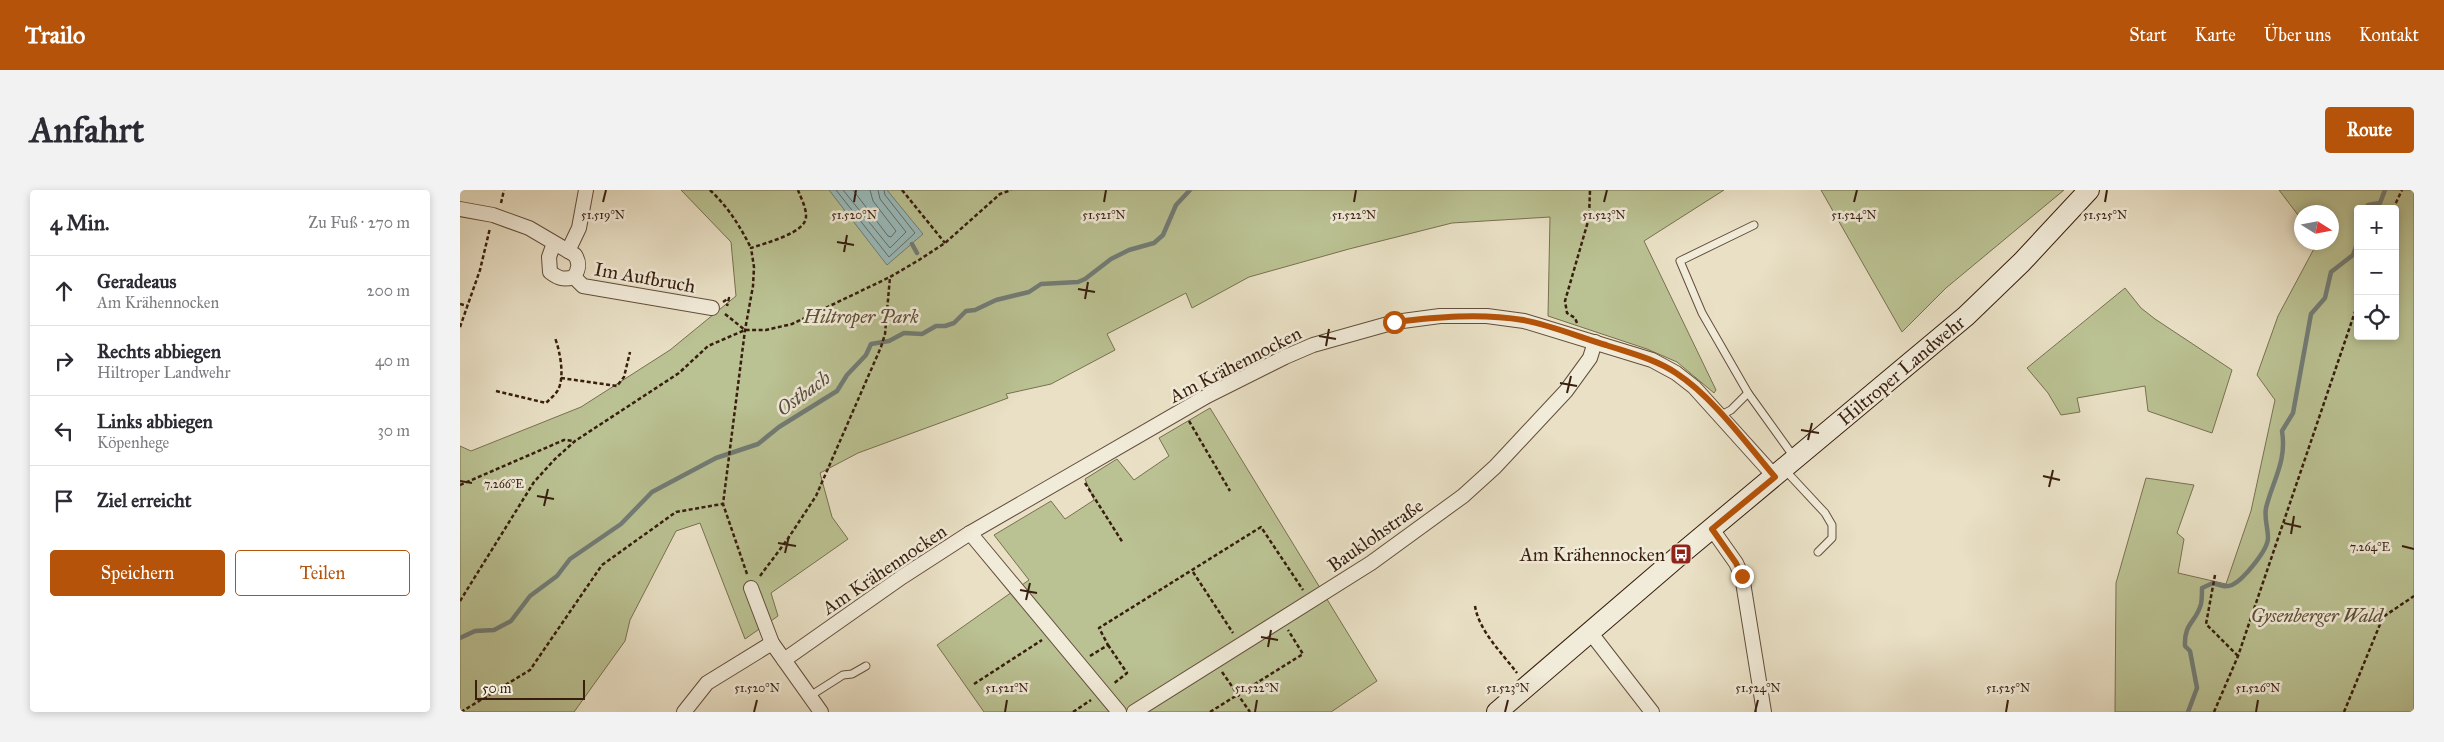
<!DOCTYPE html>
<html lang="de">
<meta charset="utf-8">
<style>
body{margin:0;font-family:"IM FELL Great Primer",serif;background:#f2f2f3;color:#2b2b33}
.controls{position:absolute;right:15px;top:15px;display:grid;overflow:hidden;border-radius:5px;box-shadow:0 2px 8px #0003}
.controls button{width:45px;height:45px;display:grid;place-items:center;padding:0;border:0;border-bottom:1px solid #e1e1e2;background:#fff;color:#2b2b33;font:25px sans-serif}
.compass{position:absolute;left:1834px;top:15px;width:45px;height:45px;border-radius:50%;background:#fff;box-shadow:0 2px 8px #0003;rotate:101deg}
.scale{position:absolute;left:15px;bottom:12px;width:110px;box-sizing:border-box;padding-left:5px;border:2px solid #381e0e;border-top:0;font-size:14px;line-height:18px;white-space:nowrap;color:#381e0e;-webkit-text-stroke:4px #f1ebd9;paint-order:stroke}
.stop{position:absolute;width:15px;height:15px;margin:-11px;border:4px solid #b45309;border-radius:50%;background:#fff}
.stop.end{background:#b45309;border-color:#fff;box-shadow:0 1px 5px #0008}
.list{margin:0;padding:0;list-style:none}
h2{display:flex;justify-content:space-between;align-items:center;height:65px;margin:0;padding:0 20px;font-size:21px}
h2 small{font-size:16px;font-weight:400;color:#7c7c81}
.list li{display:grid;grid-template-columns:32px 1fr auto;gap:15px;align-items:center;box-sizing:border-box;height:70px;padding:0 20px;border-top:1px solid #e1e1e2}
.list b{display:block;font-size:19px;white-space:nowrap}
.list p{margin:0;font-size:16px;white-space:nowrap;color:#7c7c81}
.list em{font-size:16px;font-style:normal;color:#7c7c81}
.actions{display:flex;gap:10px;padding:15px 20px}
.actions a{flex:1;padding:11px 0;border:1px solid #b45309;border-radius:5px;text-align:center;font-size:18px;color:#b45309}
.actions .main{background:#b45309;color:#fff}
.icon{flex:none;width:28px;height:28px;fill:none;stroke:currentColor;stroke-width:2;stroke-linecap:round;stroke-linejoin:round}
.map{position:relative;flex:none;width:1954px;height:522px;overflow:hidden;border-radius:5px}
header{display:flex;align-items:center;gap:30px;box-sizing:border-box;height:70px;padding:0 25px;background:#b45309;color:#fff}
header strong{font-size:24px}
nav{display:flex;gap:28px;margin-inline-start:auto;font-size:18px}
.intro{display:flex;align-items:center;justify-content:space-between;box-sizing:border-box;height:120px;padding:0 30px}
h1{margin:0;font-size:35px}
.button{padding:12px 22px;border-radius:5px;background:#b45309;color:#fff;font-size:18px;font-weight:700}
main{display:flex;gap:30px;padding:0 30px}
aside{flex:1;background:#fff;border-radius:5px;box-shadow:0 2px 8px #0003}
.map>svg:first-child{display:block}
</style>
<header>
<strong>Trailo</strong>
<nav><a>Start</a><a>Karte</a><a>Über uns</a><a>Kontakt</a></nav>
</header>
<div class="intro"><h1>Anfahrt</h1><a class="button">Route</a></div>
<main>
<aside>
<h2>4 Min.<small>Zu Fuß · 270 m</small></h2>
<ul class="list">
<li><svg class="icon" aria-label="ahead" viewBox="0 0 24 24"><path d="M12 20V5M6 11l6-6 6 6"/></svg><div><b>Geradeaus</b><p>Am Krähennocken</p></div><em>200 m</em></li>
<li><svg class="icon" aria-label="right" viewBox="0 0 24 24"><path d="M7 20v-9h11M14 6l5 5-5 5"/></svg><div><b>Rechts abbiegen</b><p>Hiltroper Landwehr</p></div><em>40 m</em></li>
<li><svg class="icon" aria-label="left" viewBox="0 0 24 24"><path d="M17 20v-9H6M10 6l-5 5 5 5"/></svg><div><b>Links abbiegen</b><p>Köpenhege</p></div><em>30 m</em></li>
<li><svg class="icon" aria-label="arrive" viewBox="0 0 24 24"><path d="M6 21V4h12l-3 4 3 4H6"/></svg><div><b>Ziel erreicht</b></div></li>
</ul>
<div class="actions"><a class="main">Speichern</a><a>Teilen</a></div>
</aside>
<div class="map">
<svg width="1954" height="522" viewBox="0 0 1954 522">
<rect width="100%" height="100%" fill="#e9e0c5"/>
<filter id="stains"><feTurbulence type="fractalNoise" baseFrequency=".004" numOctaves="4"/><feColorMatrix values="0 0 0 0 .2 0 0 0 0 .09 0 0 0 0 .02 0 0 0 .5 -.17"/></filter>
<radialGradient id="worn" r=".72"><stop offset=".6" stop-color="#630" stop-opacity="0"/><stop offset="1" stop-color="#630" stop-opacity=".3"/></radialGradient>
<!-- green -->
<g fill="#bac192" stroke="#797050" fill-rule="evenodd">
<path d="M221,0H1264L1184,51L1256,200L1254,203L1217,172L1187,159L1088,126L1090,27L992,33L889,59L789,87L732,118L726,103L647,144L655,160L591,194L546,204L548,208L398,263L360,283L372,327L388,349L311,403L318,426L285,449L240,333L216,341L170,430L165,451L114,522H0V256L11,261L121,217L210,160L276,106L271,52Z"/>
<path d="M1361,0H1604L1486,98L1442,142Z"/>
<path d="M1819,0H1954V522H1655L1656,393L1686,288L1734,295L1717,343L1724,349L1718,383L1766,394L1791,321L1815,210L1797,185L1818,126L1857,53L1872,52V22H1842L1841,29ZM1898,19H1935V146H1898Z"/>
<path d="M1665,98L1681,118L1695,129L1772,180L1752,243L1688,221L1685,196L1617,208L1620,222L1601,225L1588,203L1567,178Z"/>
<path d="M750,218L917,491L871,522H524L477,455L569,390L534,345L591,311L605,329L634,310L625,289L657,269L674,290L709,266L699,248Z"/>
</g>
<!-- water -->
<path fill="#9bb" stroke="#727c76" d="M369,0H427L463,44L427,75Z"/>
<g fill="none" stroke-linecap="round" stroke-linejoin="round">
<!-- shore -->
<g stroke="#686c64" stroke-width="1">
<path d="M376,0L429,67L455,43L425,5L424,0"/>
<path d="M383,0L430,58L446,42L420,9L418,0"/>
<path d="M393,0L428,46L431,47L436,41L413,11L410,0"/>
</g>
<!-- stream -->
<g stroke="#727c76" stroke-width="4.5">
<path d="M1907,19L1908,15L1920,13L1925,0"/>
<path d="M452,54L457,63"/>
<path d="M0,448L15,441L34,440L51,431L70,406L97,386L110,369L161,334L192,302L256,268L298,254L319,237L377,201L387,185L406,165L411,154L429,151L444,143L462,144L476,136H485L494,133L506,121L515,120L536,110L569,102L581,94L618,92L625,89L651,69L669,60L694,53L703,45L716,15L730,0"/>
<path d="M1728,522L1737,498L1730,461L1725,456C1724,432 1736,433 1741,414C1742,409 1742,403 1742,398L1753,393C1760,395 1765,398 1772,395C1783,390 1808,360 1808,348C1808,337 1804,329 1806,318C1813,290 1827,271 1822,241L1833,223L1851,124L1865,108L1871,82L1893,65L1898,51"/>
</g>
<!-- lane casing -->
<g stroke="#644e3c" stroke-width="9">
<g id="lane">
<path d="M1288,203L1334,267"/>
<path d="M1261,225L1271,220L1288,203L1242,123L1220,71L1294,35"/>
<path d="M1324,279L1365,323L1372,335V348L1358,362"/>
<path d="M350,506L383,485L392,484L406,476"/>
</g>
</g>
<!-- street casing -->
<g stroke="#644e3c" stroke-width="16">
<g id="street">
<path d="M0,19L33,25L69,38L115,65C120,73 119,79 114,87C104,90 99,89 90,82L89,67L94,53"/>
<path d="M108,61L119,38L126,0"/>
<path d="M114,87L123,96L252,118"/>
<path d="M1252,339L1276,373L1282,386L1304,522"/>
<path d="M510,343L659,522"/>
<path d="M291,398L312,453L361,522"/>
<path d="M1130,442L1192,522"/>
<path d="M324,470L442,387L510,343L747,206L825,167L853,155L935,132L980,126H1027L1064,131L1192,170L1216,183L1234,197L1315,287"/>
<path d="M224,522L247,493L312,453"/>
<path d="M674,522L911,373L1003,306L1035,277L1106,201L1130,168L1135,152"/>
</g>
</g>
<!-- secondary casing -->
<g stroke="#381e0e" stroke-width="22">
<path id="secondary" d="M1037,522L1221,364L1506,126L1562,72L1629,0"/>
</g>
<!-- path -->
<g stroke="#381e0e" stroke-width="2.5" stroke-dasharray="4 2.5" stroke-linecap="butt">
<path d="M250,0C268,17 280,36 291,58"/>
<path d="M442,0L485,53"/>
<path d="M41,13L44,0"/>
<path d="M1933,19L1942,0"/>
<path d="M263,112L269,108L267,116"/>
<path d="M0,114L8,116"/>
<path d="M265,124L285,140"/>
<path d="M1117,133L1115,128L1107,123L1105,111L1129,28L1130,0"/>
<path d="M0,137L20,80L30,38"/>
<path d="M101,188L157,196L164,187L170,162"/>
<path d="M36,201L86,213C90,209 95,205 98,200C105,187 100,161 95,148"/>
<path d="M729,231L770,301"/>
<path d="M625,293L663,353"/>
<path d="M0,295L104,250L115,251"/>
<path d="M733,382L773,443"/>
<path d="M287,384L263,314L285,140L293,96L294,77L291,58C305,53 347,43 346,26C346,17 341,8 338,0"/>
<path d="M1755,385L1746,434L1778,466"/>
<path d="M300,386L327,350L356,306L421,157L425,144L430,87"/>
<path d="M0,411L74,292L95,269L115,251L219,183L248,156L285,140H306L332,134L430,87L459,70L485,53L540,4L551,0"/>
<path d="M1015,416C1019,441 1042,463 1057,483"/>
<path d="M648,455L667,483L653,494"/>
<path d="M630,466L648,455L639,438L801,337L843,400"/>
<path d="M762,482L790,522"/>
<path d="M514,494L582,450"/>
<path d="M1,522L70,480L142,375L216,322L262,314"/>
<path d="M613,522L631,510"/>
<path d="M750,522L843,464L828,440"/>
<path d="M1754,522L1778,466L1898,113"/>
<path d="M1884,522L1923,427L1954,406"/>
</g>
<!-- lane -->
<use href="#lane" stroke="#f1ebd9" stroke-width="7"/>
<!-- street -->
<use href="#street" stroke="#f1ebd9" stroke-width="14"/>
<!-- secondary -->
<use href="#secondary" stroke="#f1ebd9" stroke-width="20"/>
</g>
<g fill="none" stroke-linecap="round" stroke-linejoin="round">
<!-- route -->
<path stroke="#b45309" stroke-width="6" d="M934,132C977,127 1020,123 1063,130C1091,135 1119,147 1146,155C1170,163 1195,169 1216,183C1253,207 1286,253 1315,287L1252,339L1276,373L1282,386"/>
</g>
<!-- ticks -->
<path fill="none" stroke="#381e0e" stroke-width="2" d="M143,12L146,0M394,12L396,0M644,12L646,0M894,12L896,0M1144,12L1147,0M1394,12L1397,0M1645,12L1647,0M377,52L394,55M384,62L387,45M618,99L635,102M625,109L628,92M859,146L876,149M866,156L869,139M1100,193L1117,196M1107,203L1111,186M1341,240L1359,243M1348,250L1352,233M1583,286L1600,290M0,291L12,293M1589,297L1593,280M77,306L94,309M84,316L88,299M1824,333L1841,337M1831,344L1834,326M318,353L336,356M1942,356L1954,359M325,363L329,346M560,400L577,403M566,410L570,393M801,447L818,450M808,457L811,440M294,522L297,510M545,522L547,510M795,522L797,510M1045,522L1048,510M1295,522L1298,510M1546,522L1548,510M1796,522L1798,510"/>
<!-- icons -->
<defs>
<g id="bus-square" transform="scale(1.125)"><rect x="-9" y="-9" width="18" height="18" rx="4" fill="#8f2418" stroke="#f1ebd9"/><path d="M-5-6H5V4H4V6H2V4H-2V6H-4V4H-5ZM-3.5-4V0h7V-4ZM-3.5 1.2v1.5H-2V1.2ZM2 1.2v1.5H3.5V1.2Z" fill="#fff"/></g>
</defs>
<g fill-rule="evenodd">
<use href="#bus-square" x="1221" y="364"/>
</g>
<g text-anchor="middle" stroke-width="5" stroke-linejoin="round" paint-order="stroke">
<!-- street labels -->
<g font-size="19" fill="#381e0e" stroke="#f1ebd9">
<text transform="translate(185 87) rotate(10)" y="7">Im Aufbruch</text>
<text transform="translate(775 174) rotate(-27)" y="7">Am Krähennocken</text>
<text transform="translate(1441 180) rotate(-40)" y="7">Hiltroper Landwehr</text>
<text transform="translate(915 345) rotate(-35)" y="7">Bauklohstraße</text>
<text transform="translate(424 379) rotate(-34)" y="7">Am Krähennocken</text>
</g>
<!-- park labels -->
<g font-size="19" font-style="italic" fill="#5f4f36" stroke="#f1ebd9">
<text x="401" y="133">Hiltroper Park</text>
<text x="1857" y="432">Gysenberger Wald</text>
</g>
<!-- poi labels -->
<g font-size="19" fill="#381e0e" stroke="#f1ebd9" text-anchor="end">
<text x="1205" y="371">Am Krähennocken</text>
</g>
<!-- water labels -->
<g font-size="20" font-style="italic" fill="#554d42" stroke="#f1ebd9">
<text transform="translate(343 203) rotate(-36)" y="7">Ostbach</text>
</g>
</g>
<g font-size="12" text-anchor="middle" fill="#381e0e" stroke="#f1ebd9" stroke-width="5" stroke-linejoin="round" paint-order="stroke">
<text x="143" y="29">51.519°N</text>
<text x="394" y="29">51.520°N</text>
<text x="644" y="29">51.521°N</text>
<text x="894" y="29">51.522°N</text>
<text x="1144" y="29">51.523°N</text>
<text x="1394" y="29">51.524°N</text>
<text x="1645" y="29">51.525°N</text>
<text x="44" y="298">7.266°E</text>
<text x="1910" y="361">7.264°E</text>
<text x="297" y="502">51.520°N</text>
<text x="547" y="502">51.521°N</text>
<text x="797" y="502">51.522°N</text>
<text x="1048" y="502">51.523°N</text>
<text x="1298" y="502">51.524°N</text>
<text x="1548" y="502">51.525°N</text>
<text x="1798" y="502">51.526°N</text>
</g>
<rect width="100%" height="100%" filter="url(#stains)"/>
<rect width="100%" height="100%" fill="url(#worn)"/>
</svg>
<div class="controls">
<button>+</button>
<button>−</button>
<button><svg class="icon" aria-label="locate" viewBox="0 0 24 24"><circle cx="12" cy="12" r="6"/><path d="M12 2v4M12 18v4M2 12h4M18 12h4"/></svg></button>
</div>
<svg class="compass" viewBox="-18 -18 36 36"><path d="M0-13l5 13h-10z" fill="#e53935"/><path d="M0 13l5-13h-10z" fill="#7c7c81"/></svg>
<div class="scale">50 m</div>
<div class="stop" style="left:934px;top:132px"></div>
<div class="stop end" style="left:1282px;top:386px"></div>
</div>
</main>
